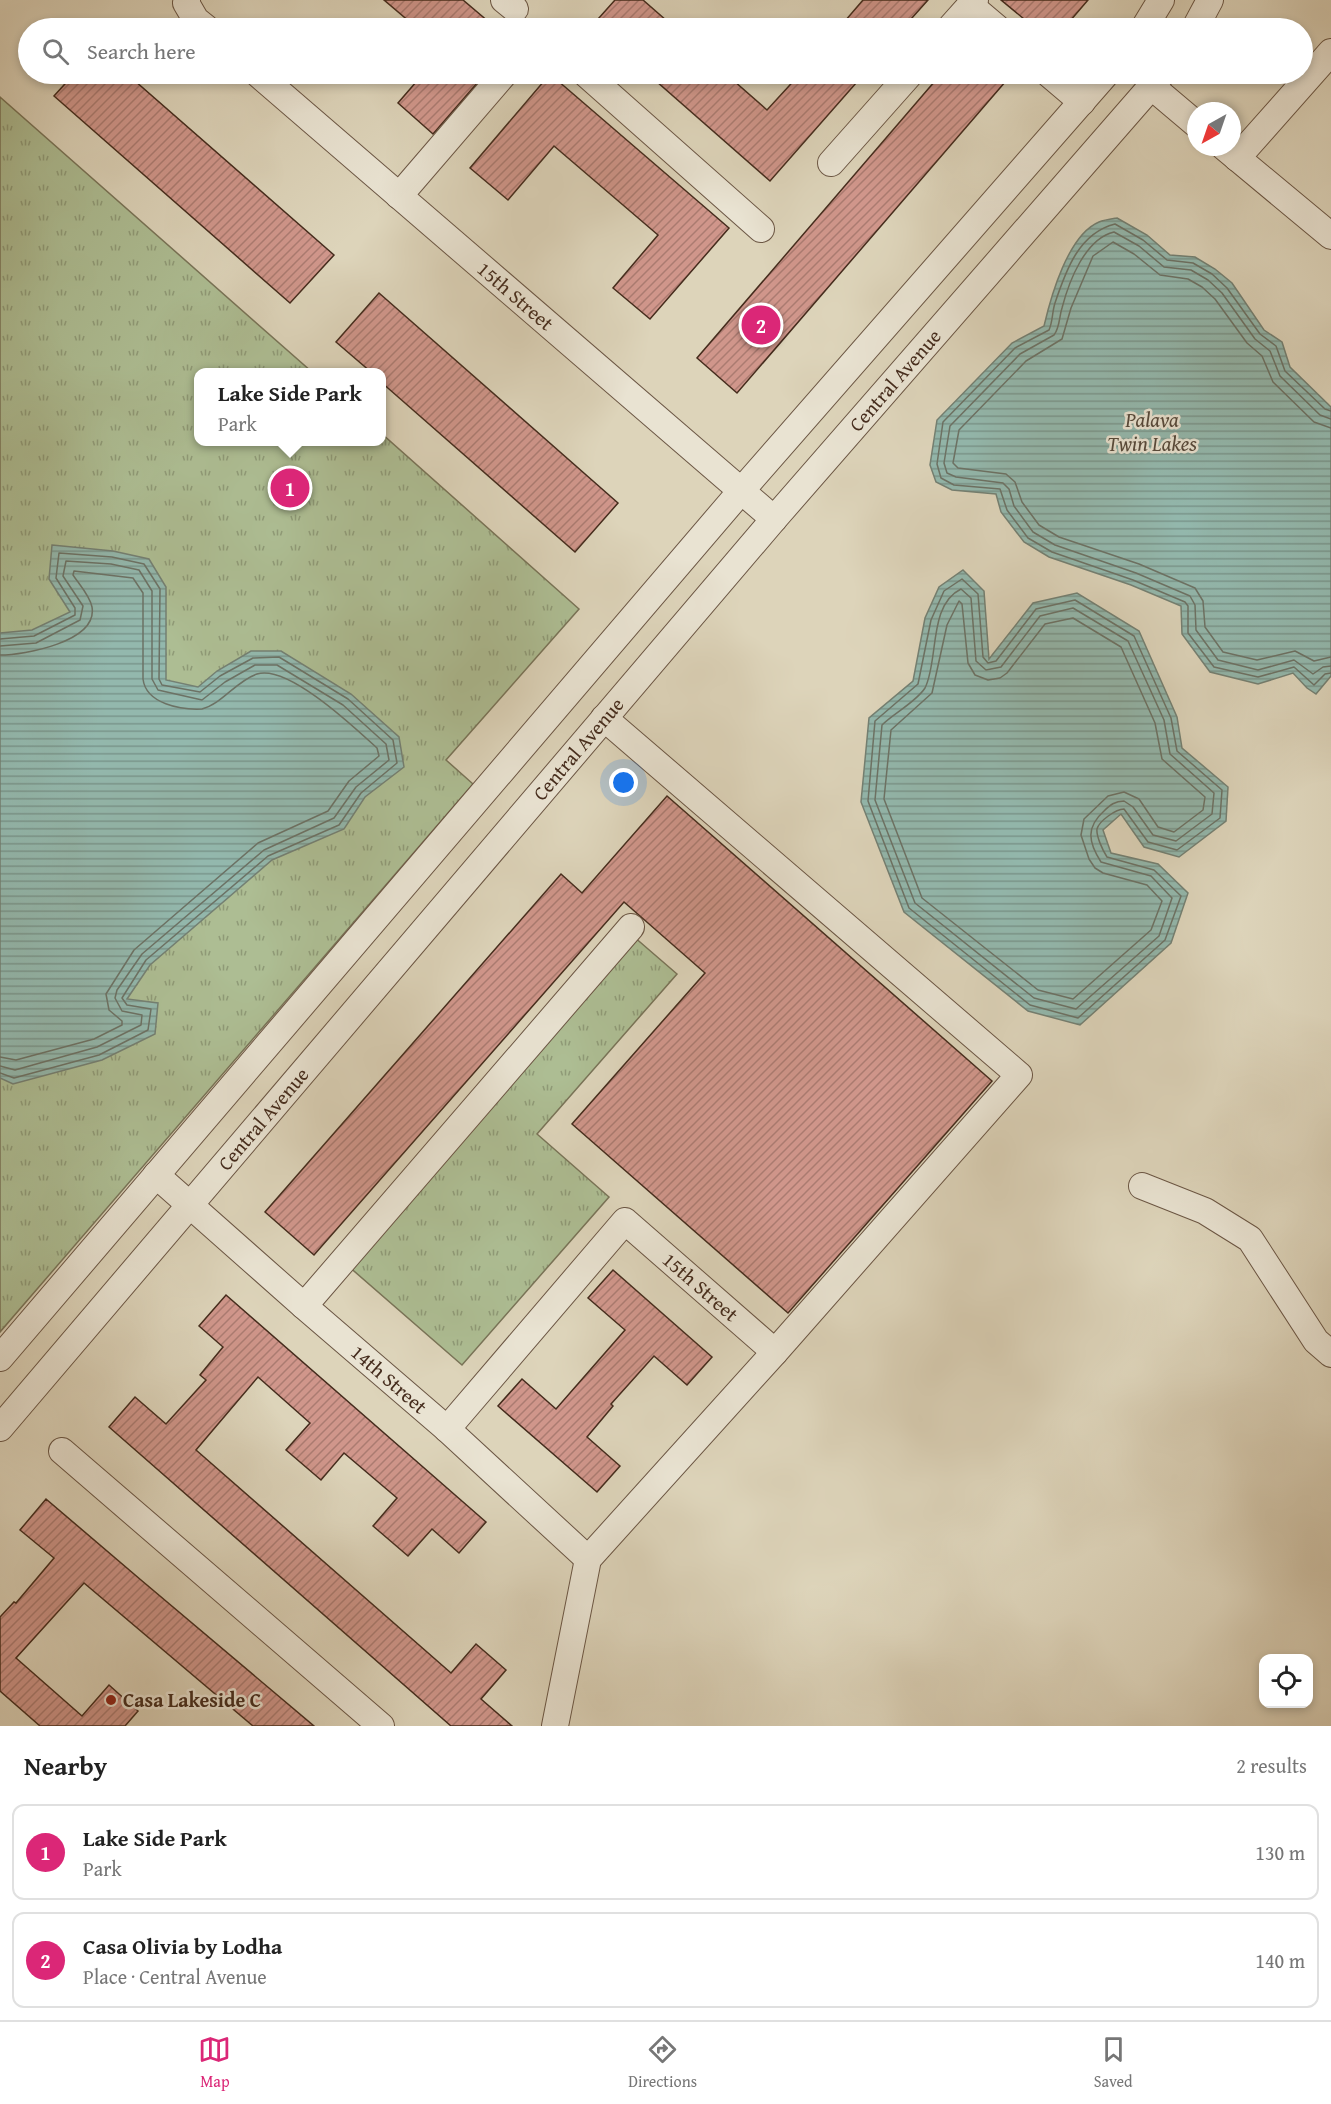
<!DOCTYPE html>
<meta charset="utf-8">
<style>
body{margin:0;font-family:"Gentium Book Plus",serif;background:#f2f2f2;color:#222}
.controls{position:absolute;right:18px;bottom:18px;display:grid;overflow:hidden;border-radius:12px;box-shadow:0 3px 9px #0003}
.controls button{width:54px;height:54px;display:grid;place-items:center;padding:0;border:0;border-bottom:2px solid #e0e0e0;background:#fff;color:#222;font:30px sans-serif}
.compass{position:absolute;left:1187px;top:102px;width:54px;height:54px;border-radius:50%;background:#fff;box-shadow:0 3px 9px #0003;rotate:220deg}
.you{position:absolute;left:624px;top:783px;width:21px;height:21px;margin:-15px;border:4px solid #fff;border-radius:50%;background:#1a73e8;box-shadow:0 0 0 9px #1a73e833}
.badge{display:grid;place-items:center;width:39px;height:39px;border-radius:50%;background:#db2777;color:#fff;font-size:20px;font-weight:700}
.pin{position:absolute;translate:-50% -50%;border:3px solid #fff;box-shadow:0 2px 6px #0006}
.popup{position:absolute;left:194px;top:368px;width:192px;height:78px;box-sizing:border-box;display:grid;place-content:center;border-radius:12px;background:#fff;filter:drop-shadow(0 2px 4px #0005);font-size:20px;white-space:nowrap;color:#767676}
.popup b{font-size:22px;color:#222}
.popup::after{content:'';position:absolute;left:50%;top:100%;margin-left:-12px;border:12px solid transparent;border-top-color:#fff}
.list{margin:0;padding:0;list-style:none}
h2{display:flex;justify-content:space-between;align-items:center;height:78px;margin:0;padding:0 24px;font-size:26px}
h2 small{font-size:20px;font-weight:400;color:#767676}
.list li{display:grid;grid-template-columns:39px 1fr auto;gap:18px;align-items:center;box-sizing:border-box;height:96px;margin:0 12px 12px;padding:0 12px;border:2px solid #e0e0e0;border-radius:12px}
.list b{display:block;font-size:22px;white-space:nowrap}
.list p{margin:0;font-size:20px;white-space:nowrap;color:#767676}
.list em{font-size:20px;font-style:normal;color:#767676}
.icon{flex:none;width:33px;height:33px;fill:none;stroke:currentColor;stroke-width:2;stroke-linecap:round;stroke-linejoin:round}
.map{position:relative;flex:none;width:1331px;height:1726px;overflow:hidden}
.search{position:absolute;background:#fff;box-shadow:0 3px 9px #0003;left:18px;right:18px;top:18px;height:66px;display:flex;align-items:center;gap:15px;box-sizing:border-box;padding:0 21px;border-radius:33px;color:#767676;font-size:22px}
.sheet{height:294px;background:#fff}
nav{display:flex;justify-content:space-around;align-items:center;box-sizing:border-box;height:84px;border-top:2px solid #e0e0e0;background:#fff;font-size:16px;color:#767676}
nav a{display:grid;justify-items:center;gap:3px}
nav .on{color:#db2777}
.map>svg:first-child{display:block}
</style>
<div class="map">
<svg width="1331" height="1726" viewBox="0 0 1331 1726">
<defs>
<pattern id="park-tufts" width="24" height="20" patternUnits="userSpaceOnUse" patternTransform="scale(1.5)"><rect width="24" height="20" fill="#adbd93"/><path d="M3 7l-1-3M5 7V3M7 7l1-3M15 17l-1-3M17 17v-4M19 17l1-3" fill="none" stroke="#8f9a77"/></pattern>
<pattern id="water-rules" width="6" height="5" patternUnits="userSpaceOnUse" patternTransform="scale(1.5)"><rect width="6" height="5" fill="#93b8ad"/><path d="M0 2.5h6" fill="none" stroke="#7a968c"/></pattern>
<pattern id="building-hatch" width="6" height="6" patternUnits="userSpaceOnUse" patternTransform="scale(1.5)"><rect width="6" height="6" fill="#d0968b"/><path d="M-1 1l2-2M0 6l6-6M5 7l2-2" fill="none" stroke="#ab7b71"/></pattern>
</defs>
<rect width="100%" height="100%" fill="#ddd4ba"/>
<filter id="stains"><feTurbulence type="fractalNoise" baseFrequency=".00333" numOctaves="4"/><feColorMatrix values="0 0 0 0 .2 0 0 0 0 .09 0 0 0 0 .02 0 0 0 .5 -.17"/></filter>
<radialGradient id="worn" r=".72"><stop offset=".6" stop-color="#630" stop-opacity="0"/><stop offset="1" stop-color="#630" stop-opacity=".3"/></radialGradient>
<!-- park -->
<g fill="url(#park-tufts)" stroke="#797458" stroke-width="1.5">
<path d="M0,97L312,372H198V442H382V434L579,609L446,760L473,784L0,1332Z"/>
<path d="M633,936L677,974L537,1134L609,1197L462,1365L347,1265Z"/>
</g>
<!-- water -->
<g fill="url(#water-rules)" stroke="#748073" stroke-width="1.5">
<path d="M1117,218L1147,235L1170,255L1195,257L1215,269L1232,283L1264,330L1282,342L1290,367L1331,407V676L1316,694L1307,688L1293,673L1258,684L1210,672L1182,634L1181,606L1131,585L1049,557L1024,542L1001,512L996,494L952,490L936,482L930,465L937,420L1012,343L1044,326C1051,296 1068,235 1099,222C1104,220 1111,219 1117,218Z"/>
<path d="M52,545L113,551L149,559L166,587V680L198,687L217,671L251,651H281L351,694L399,737L404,767L365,797L344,829L272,860L150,965L127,999L158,1003L155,1034L102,1060L13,1084L0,1078V633L32,630L70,612L49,579Z"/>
<path d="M963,570L984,591L989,659L1033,603L1077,593L1139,631L1177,717L1182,748L1228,787L1226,821L1179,857L1144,847L1121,814L1103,830L1111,853L1158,864L1188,893L1171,943L1080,1025L1028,1011L904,912L861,802L869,718L913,681L925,618L939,587Z"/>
</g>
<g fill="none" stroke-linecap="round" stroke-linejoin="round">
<!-- shore -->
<g stroke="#6c7265" stroke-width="1.5">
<path d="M1331,411L1325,409L1285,371L1276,346L1260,334L1227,288L1212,274L1193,263L1167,260L1143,240L1115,224C1079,233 1066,270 1055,303C1052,312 1053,321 1049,330L1015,348L943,422L937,464L941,478L954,485L1000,489L1007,510L1028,538L1052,552L1133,580L1185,602L1188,606V633L1214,667L1258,677L1294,667L1314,685L1325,674L1331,673"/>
<path d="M1331,419L1320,415L1280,376L1270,351L1255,339L1222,293L1208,280L1191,270L1164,267L1139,246L1114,232C1085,239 1069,281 1062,308C1059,317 1060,327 1054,335L1020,354L950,426L944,463L947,473L956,477L1003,483L1009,489L1014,506L1033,532L1055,545L1136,573L1190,596L1195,605L1196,630L1218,660L1258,670L1294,660L1313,674L1323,667L1331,666"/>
<path d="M1331,428L1314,422L1273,382L1262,356L1247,343L1215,299L1202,287L1188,279L1160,275L1134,254L1113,242L1093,256L1071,308L1062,339L1026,361L959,430L953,463L958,468L1006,474L1015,482L1022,502L1039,525L1059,537L1139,564L1195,588L1203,601L1205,627L1223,652L1257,660L1295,651L1314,661L1331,657"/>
<path d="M962,579L978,594L983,657L988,663L996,661L1036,609L1075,600L1134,636L1171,718L1177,751L1222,790L1220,818L1177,850L1148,842L1124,809C1116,809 1099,821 1097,829C1096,836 1103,851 1107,857L1154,870L1181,896L1165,940L1078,1018L1030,1005L909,908L868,801L875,721L918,684L931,620L944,591Z"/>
<path d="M961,589L971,598L976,661L986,670L1001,667L1040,616L1073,608L1128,641L1164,720L1170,754L1214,793L1212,814L1176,841L1153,835L1133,807L1124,801C1115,801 1110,805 1104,811C1086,827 1088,842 1101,862L1151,876L1172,898L1159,936L1076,1009L1034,998L915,903L875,800L882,725C894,713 916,702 925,688C939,660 928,605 961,589Z"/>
<path d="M959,601L962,604L968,663L975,675L988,680L1000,678L1007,673L1045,624L1073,618L1121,647L1155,723L1162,759L1205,797L1203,810L1174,832L1158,827L1139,799L1124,792L1108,796L1084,819L1081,835L1089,859L1095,868L1103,873L1147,885L1162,901L1151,930L1073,999L1038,990L922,898L884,799L891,730L932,693L947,625Z"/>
<path d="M0,639L34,636L75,615V608L56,578L59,553L112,557L144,564L160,589L159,679L162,685L200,692L220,676L253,658L279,657L348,699L393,740L397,763L361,793L339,825L268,856L146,960L122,998L127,1005L151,1009L148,1030L99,1055L14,1078L0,1073"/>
<path d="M0,646L36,643L80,620L83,606L63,576L66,561L111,564L139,570L152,591V679L158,690L202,700L225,682L255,665H277L343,705L386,744L389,760L356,787L334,818L264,850L142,954L117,990L115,998L122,1011L142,1015L141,1025L97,1047L15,1070L0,1066"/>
<path d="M0,655C24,655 98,642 92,607C90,596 79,584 73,575L74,571L133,578L143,593V679C146,704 181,710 202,709C222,704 236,681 257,674C288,664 355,728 377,748L379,756L349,781L328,811L258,843L134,950L106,994L109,1010L122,1021V1025L94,1039L16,1060L0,1057"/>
</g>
</g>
<!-- building -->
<g fill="url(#building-hatch)" stroke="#452c1d" stroke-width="1.5">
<path d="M384,0H463L496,28H417Z"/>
<path d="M615,0H643L675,28H590Z"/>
<path d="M863,0H928L903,28H839Z"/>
<path d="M1001,0H1088L1064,28H1035Z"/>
<path d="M74,74H127L334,255L290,303L54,96Z"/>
<path d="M423,74H485L433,134L398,103Z"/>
<path d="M550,74L729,228L650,319L613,288L658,235L554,146L508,200L470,168Z"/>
<path d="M648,74H726L767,110L800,74H864L770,181Z"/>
<path d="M941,74H1012L737,393L697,358Z"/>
<path d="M379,293L618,503L575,552L381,382V372H371L336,342Z"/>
<path d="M667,796L992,1081L788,1313L572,1124L705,973L624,902L314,1255L265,1212L561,874L582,893Z"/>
<path d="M613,1270L712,1357L687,1385L654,1356L611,1404L613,1406L587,1437L620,1466L597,1492L498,1406L522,1379L556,1409L625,1330L588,1298Z"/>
<path d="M226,1295L486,1522L459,1553L432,1529L408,1556L373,1526L397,1498L344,1453L321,1480L286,1450L310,1423L258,1377L196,1450L451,1673L476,1644L506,1670L481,1699L512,1726H451L109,1427L135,1397L166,1424L206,1380L200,1375L223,1347L199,1326Z"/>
<path d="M46,1499L141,1580L314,1726H253L84,1583L16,1658L82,1716L109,1685L138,1711L125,1726H40L0,1691V1617L14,1602L16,1603L54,1558L20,1530Z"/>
</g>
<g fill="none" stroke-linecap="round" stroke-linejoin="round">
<!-- street casing -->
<g stroke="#6b5644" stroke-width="28">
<g id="street">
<path d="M187,0L186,3L196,20L206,28"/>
<path d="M504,0L515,9"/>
<path d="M970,5L997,28"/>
<path d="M950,28L975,0"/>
<path d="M1144,28L1161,0"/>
<path d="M1195,28L1210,0"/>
<path id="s1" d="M258,74L774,519"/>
<path d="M586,74L761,229"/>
<path d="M1049,74L1082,102"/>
<path d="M1151,86L1196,124"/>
<path d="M1224,147L1331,236"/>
<path d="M1237,158L1331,52"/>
<path d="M831,163L910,74"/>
<path d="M399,196L504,74"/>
<path id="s2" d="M156,1175L304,1306L447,1429L588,1559"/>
<path d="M1142,1186L1205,1211L1250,1239L1316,1341L1331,1354"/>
<path d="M304,1306L631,927"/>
<path d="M0,1358L741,491L1106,74"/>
<path id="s3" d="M0,1428L774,519L1162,74"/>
<path id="s4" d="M447,1429L625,1221L775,1352"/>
<path d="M62,1451L381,1726"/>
<path d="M555,1726L588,1559L775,1352L1019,1075L604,718"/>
</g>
</g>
<!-- street -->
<use href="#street" stroke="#e9e3d2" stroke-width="26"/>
</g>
<!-- markers -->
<circle fill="#8f2418" stroke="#e9e3d2" stroke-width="2" cx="111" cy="1700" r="6"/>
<g text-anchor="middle" stroke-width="5" stroke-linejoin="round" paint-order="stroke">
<!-- street labels -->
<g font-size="20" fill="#452c1d" stroke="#e9e3d2">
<text dy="7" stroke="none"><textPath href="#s1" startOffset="340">15th Street</textPath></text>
<text dy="7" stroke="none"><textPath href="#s3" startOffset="1378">Central Avenue</textPath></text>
<text dy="7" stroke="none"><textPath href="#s3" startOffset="892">Central Avenue</textPath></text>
<text dy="7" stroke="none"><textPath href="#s3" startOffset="406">Central Avenue</textPath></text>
<text dy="7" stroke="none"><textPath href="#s4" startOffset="374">15th Street</textPath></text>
<text dy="7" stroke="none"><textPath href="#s2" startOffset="310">14th Street</textPath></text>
</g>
<!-- poi labels -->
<g font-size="20" font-weight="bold" fill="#452c1d" stroke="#e9e3d2" text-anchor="start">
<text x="123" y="1707">Casa Lakeside C</text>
</g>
<!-- water labels -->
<g font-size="21" font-style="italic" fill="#55483a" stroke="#e9e3d2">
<text x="1152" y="427">Palava<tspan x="1152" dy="24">Twin Lakes</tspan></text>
</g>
</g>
<rect width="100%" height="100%" filter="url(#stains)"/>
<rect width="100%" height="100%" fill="url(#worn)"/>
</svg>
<div class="controls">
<button><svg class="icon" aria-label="locate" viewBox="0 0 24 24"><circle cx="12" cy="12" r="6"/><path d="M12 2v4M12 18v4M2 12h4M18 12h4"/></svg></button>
</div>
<svg class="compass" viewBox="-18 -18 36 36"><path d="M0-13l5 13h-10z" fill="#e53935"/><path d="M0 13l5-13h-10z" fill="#767676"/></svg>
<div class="you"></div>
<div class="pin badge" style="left:290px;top:488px">1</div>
<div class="popup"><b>Lake Side Park</b>Park</div>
<div class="pin badge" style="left:761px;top:325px">2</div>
<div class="search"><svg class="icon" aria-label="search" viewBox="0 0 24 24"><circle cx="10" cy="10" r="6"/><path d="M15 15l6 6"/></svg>Search here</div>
</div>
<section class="sheet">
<h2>Nearby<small>2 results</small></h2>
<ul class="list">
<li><span class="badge">1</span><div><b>Lake Side Park</b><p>Park</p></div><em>130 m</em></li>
<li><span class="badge">2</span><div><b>Casa Olivia by Lodha</b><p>Place · Central Avenue</p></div><em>140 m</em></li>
</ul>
</section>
<nav>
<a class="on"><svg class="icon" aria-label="map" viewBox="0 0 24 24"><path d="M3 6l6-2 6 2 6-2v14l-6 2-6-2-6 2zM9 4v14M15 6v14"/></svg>Map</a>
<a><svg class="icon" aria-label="directions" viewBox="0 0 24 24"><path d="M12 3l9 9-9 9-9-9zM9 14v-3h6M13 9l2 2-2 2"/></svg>Directions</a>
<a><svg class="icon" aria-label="saved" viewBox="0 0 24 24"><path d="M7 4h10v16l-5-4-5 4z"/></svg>Saved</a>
</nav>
